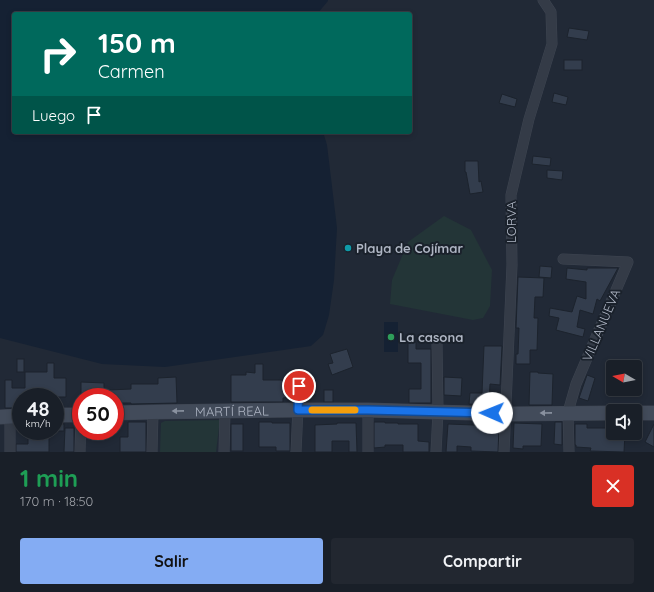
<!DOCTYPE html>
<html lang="es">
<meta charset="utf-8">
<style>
body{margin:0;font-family:Quicksand,sans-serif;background:#222730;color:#f1f3f6;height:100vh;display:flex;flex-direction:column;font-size:15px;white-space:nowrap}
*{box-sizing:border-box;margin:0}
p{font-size:13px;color:#9fa2a8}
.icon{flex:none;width:22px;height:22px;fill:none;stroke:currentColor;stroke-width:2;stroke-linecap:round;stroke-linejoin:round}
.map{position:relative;height:452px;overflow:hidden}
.drawer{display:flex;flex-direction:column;background:#191f28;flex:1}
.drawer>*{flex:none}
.banner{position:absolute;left:12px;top:12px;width:400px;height:122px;border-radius:4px;box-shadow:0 2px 6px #0003,0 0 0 1px #373d45;background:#00695c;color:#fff;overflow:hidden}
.needle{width:26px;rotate:280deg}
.tools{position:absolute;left:606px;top:360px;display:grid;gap:8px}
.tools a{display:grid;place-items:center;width:36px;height:36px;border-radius:4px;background:#191f28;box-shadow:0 2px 6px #0003,0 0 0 1px #373d45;font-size:20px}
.speed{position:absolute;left:12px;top:388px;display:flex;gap:8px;font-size:20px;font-weight:700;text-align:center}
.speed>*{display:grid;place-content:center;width:52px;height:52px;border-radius:50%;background:#191f28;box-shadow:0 2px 6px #0003,0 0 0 1px #373d45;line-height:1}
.speed small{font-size:10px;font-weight:400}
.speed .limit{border:6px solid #d22;background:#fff;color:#111}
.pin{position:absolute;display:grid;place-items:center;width:34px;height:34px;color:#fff;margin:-17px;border:2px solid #fff;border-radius:50%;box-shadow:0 1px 4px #0007}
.me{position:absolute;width:44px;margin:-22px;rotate:271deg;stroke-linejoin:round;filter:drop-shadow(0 0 3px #0008)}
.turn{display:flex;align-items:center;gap:14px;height:84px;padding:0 20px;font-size:18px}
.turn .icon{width:52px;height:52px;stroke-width:2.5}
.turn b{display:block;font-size:28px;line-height:34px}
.then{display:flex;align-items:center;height:38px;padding:0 20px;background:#0003;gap:8px;font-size:15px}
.round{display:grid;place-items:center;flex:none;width:42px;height:42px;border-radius:4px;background:#222730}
.overview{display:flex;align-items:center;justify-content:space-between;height:68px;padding:0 20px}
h1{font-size:24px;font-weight:700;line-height:30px;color:#1e9e55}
.cta{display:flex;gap:8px;margin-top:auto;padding:8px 20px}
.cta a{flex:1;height:46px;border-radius:4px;background:#84acf3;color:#111;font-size:16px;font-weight:700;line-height:46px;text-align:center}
.cta a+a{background:#222730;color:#f1f3f6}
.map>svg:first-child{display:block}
.green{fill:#233537}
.water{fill:#152133}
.building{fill:#333d4d;stroke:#1c232d}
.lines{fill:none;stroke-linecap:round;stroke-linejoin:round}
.minor-casing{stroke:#3e4551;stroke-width:11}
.secondary-casing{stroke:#3e4551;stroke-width:15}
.minor{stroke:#343b47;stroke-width:10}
.secondary{stroke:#424b5a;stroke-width:14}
.oneway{fill:#89919f}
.route-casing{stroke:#114b97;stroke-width:10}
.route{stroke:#1a73e8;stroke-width:7}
.slow{stroke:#f59e0b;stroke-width:7}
.culture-dot{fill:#0f9aa8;stroke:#1a212b;stroke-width:1.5}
.leisure-dot{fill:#2e9e5b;stroke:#1a212b;stroke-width:1.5}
.labels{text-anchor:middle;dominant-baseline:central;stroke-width:4;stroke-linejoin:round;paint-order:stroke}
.street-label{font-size:13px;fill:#afb6c4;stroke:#1a212b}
.poi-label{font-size:13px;font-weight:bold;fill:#afb6c4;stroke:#1a212b;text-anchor:start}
</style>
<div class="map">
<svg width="654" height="452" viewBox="0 0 654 452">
<rect width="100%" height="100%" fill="#212936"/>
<g class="green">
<polygon points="444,216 471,230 492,270 490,306 483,318 473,320 390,304 392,280 408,242"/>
<polygon points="220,420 216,452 160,452 161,423 165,421"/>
</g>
<g class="water">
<polygon points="0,0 328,0 328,1 317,14 14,14 14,132 323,132 327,145 337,228 334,280 329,315 323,335 311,346 165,367 102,364 0,338"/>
<rect x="384" y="322" width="14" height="30"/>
</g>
<g class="building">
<polygon points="569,28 589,31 587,40 567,37"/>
<rect x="564" y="60" width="18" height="10"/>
<polygon points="554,93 568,97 566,105 552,102"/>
<polygon points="502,94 517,99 515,107 499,103"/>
<polygon points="533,156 551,158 550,166 532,164"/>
<polygon points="465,161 478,161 479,182 481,181 483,192 470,194 466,172 465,172"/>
<polygon points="547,170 563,171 562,180 547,178"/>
<polygon points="540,266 552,267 551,278 539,277"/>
<polygon points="567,268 587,270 587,268 618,268 600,301 597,299 593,314 580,310 577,327 585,329 583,337 556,330 559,318 549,316 550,308 572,312 577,296 586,299 586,282 566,279"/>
<polygon points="518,277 544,278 543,297 535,297 534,318 538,318 537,350 530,350 530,364 516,364 516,354 518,354 519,328 516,328"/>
<polygon points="408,342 416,342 416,349 431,349 431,403 409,403 409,389 421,389 421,363 408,363"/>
<polygon points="484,346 502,346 500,385 490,384 489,405 469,404 470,393 482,393"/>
<polygon points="347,349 353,367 332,375 328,364 333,363 330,354"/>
<rect x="17" y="359" width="7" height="13"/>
<polygon points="47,363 54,363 54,378 66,378 66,397 21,397 21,408 5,408 5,380 12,380 12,388 25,388 25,372 47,372"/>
<polygon points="255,364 263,364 263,380 283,380 283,379 290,379 290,397 283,398 283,402 231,402 231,375 246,375 246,372 255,373"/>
<polygon points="530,372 538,372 538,373 553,374 552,405 529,405"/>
<polygon points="587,375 595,378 588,401 579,398"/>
<polygon points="176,377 177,403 131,404 131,403 115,403 115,397 109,397 109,390 131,389 131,384 158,384 158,378"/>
<polygon points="444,377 462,378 461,396 444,395"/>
<polygon points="81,382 104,383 104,395 89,395 89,397 81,397"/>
<rect x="324" y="390" width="9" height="12"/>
<polygon points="128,422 146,422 146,452 120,452 120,437 128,437"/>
<polygon points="259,422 272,422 272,423 290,423 290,451 276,451 276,447 259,447"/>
<polygon points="374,422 385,422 385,423 398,423 398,424 418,424 418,441 429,442 429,452 403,452 403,445 385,445 385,447 374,448"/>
<polygon points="555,422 562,422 562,445 554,444"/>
<polygon points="337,423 356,423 357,452 349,452 349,441 332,441 332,452 315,452 315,425 337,424"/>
<polygon points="514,423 542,424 541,446 523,446 523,449 513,448"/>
<rect x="55" y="424" width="9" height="7"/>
<rect x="231" y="424" width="12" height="27"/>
<polygon points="448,424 499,426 498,452 471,451 471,447 457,446 457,452 446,452"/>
<polygon points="575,424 587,424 587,428 613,428 613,433 625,433 624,452 590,451 591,448 576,447 576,445 575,445"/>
<polygon points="654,424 654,447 645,442"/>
<polygon points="65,428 74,428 74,452 64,452"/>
<polygon points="28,431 49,431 49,452 16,452 16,444 28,444"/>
</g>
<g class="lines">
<g class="minor-casing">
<g id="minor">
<polyline points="563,259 628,262 576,384 568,412 569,452"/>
<polyline points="368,410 368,452"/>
<polyline points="10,416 10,452"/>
<polyline points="80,452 81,415"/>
<polyline points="152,452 153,412"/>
<polyline points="224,452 225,411"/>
<polyline points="296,452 299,386"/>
<polyline points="436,452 438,412 437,341"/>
<polyline points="504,452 512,265 511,195 529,119 552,44 551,12 543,0"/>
</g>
</g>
<g class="secondary-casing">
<g id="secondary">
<path id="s1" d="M115 413 153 412 298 410H368L505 414 613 413"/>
<polyline points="635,413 654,413"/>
<polyline points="55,415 81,415"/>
<polyline points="0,417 21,416"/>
</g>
</g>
<use href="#minor" class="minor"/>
<use href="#secondary" class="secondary"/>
</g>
<defs><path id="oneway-solid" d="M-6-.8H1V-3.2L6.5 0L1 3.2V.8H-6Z"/></defs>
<g class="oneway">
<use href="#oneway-solid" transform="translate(178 411) rotate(179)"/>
<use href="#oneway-solid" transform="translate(546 413) rotate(179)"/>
</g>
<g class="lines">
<g class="route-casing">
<polyline id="route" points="299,386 298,410 368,410 492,413"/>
</g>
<use href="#route" class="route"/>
<polyline class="slow" points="312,410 355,410"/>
</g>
<circle class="culture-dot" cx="348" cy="248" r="4"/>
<circle class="leisure-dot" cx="391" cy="337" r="4"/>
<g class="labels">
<g class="street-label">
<text transform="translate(511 222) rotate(-90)">LORVA</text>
<text transform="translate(601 325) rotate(-67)">VILLANUEVA</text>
<text stroke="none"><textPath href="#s1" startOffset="117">MARTÍ REAL</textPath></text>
</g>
<g class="poi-label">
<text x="356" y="248">Playa de Cojímar</text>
<text x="399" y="337">La casona</text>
</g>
</g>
</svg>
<div class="tools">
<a><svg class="needle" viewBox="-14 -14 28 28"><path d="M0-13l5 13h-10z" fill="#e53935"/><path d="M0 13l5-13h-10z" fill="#9fa2a8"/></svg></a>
<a><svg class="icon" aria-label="sound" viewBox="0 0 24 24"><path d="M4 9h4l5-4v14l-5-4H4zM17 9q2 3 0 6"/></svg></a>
</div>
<div class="speed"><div>48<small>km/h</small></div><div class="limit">50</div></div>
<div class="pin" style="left:299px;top:386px;background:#d93025"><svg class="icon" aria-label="arrive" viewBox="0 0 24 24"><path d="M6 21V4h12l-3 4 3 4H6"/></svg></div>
<svg class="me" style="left:492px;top:413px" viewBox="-20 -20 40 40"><circle r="19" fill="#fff"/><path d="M0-13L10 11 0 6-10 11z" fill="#1a73e8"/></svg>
<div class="banner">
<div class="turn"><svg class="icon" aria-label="right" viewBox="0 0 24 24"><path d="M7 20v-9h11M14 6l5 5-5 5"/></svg><div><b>150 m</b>Carmen</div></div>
<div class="then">Luego<svg class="icon" aria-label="arrive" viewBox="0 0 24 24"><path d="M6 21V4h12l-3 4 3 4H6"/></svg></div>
</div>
</div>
<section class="drawer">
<div class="overview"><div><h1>1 min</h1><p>170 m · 18:50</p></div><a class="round" style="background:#d93025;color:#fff"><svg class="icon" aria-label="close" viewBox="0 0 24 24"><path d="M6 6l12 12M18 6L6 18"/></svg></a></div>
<div class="cta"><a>Salir</a><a>Compartir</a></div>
</section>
